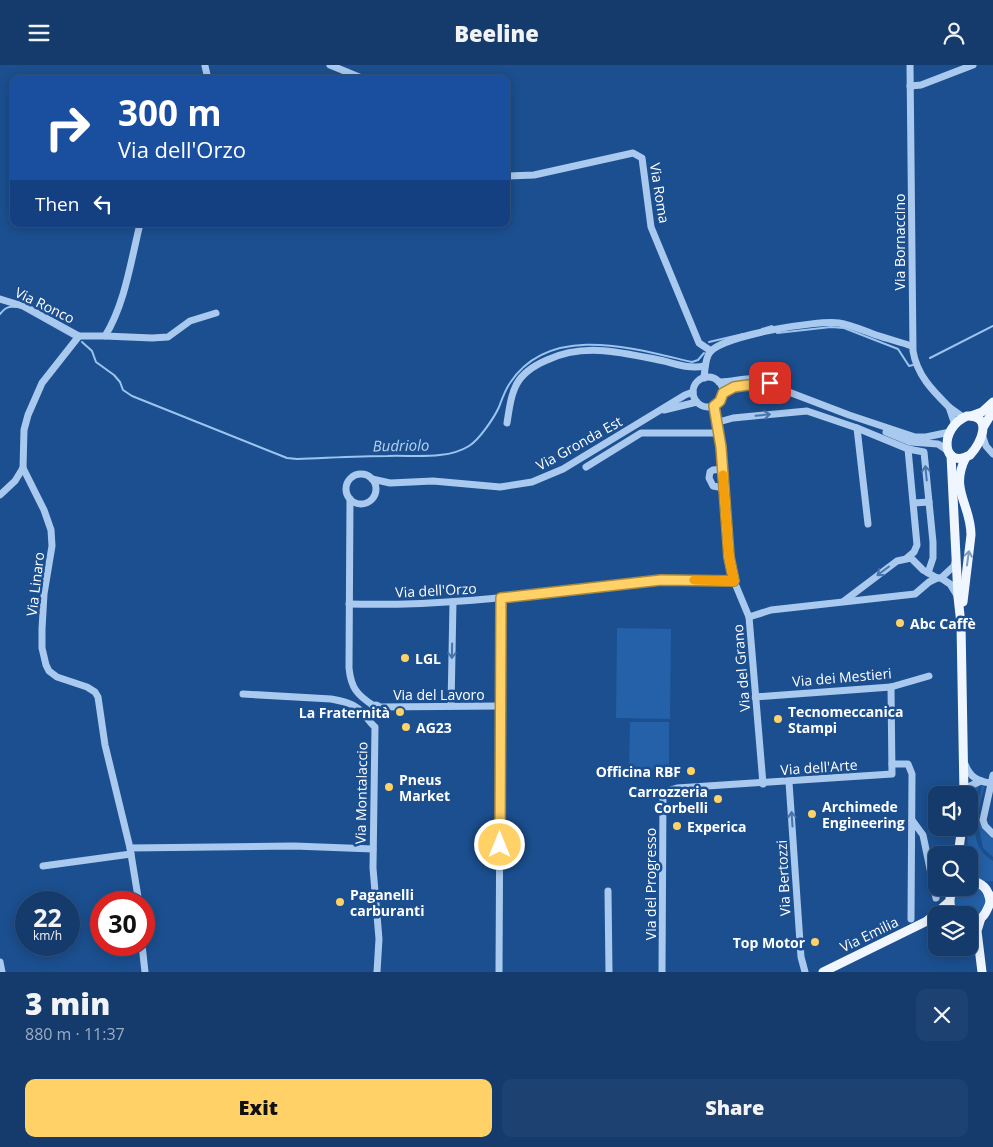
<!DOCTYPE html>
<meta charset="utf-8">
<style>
body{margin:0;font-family:"Open Sans",sans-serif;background:#1d4271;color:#f1f3f6;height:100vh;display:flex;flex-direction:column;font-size:19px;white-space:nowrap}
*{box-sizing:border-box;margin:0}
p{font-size:16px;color:#9dadc1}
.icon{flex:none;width:28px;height:28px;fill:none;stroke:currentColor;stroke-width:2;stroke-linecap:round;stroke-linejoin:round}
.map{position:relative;height:907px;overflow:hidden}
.drawer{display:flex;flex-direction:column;background:#143b6b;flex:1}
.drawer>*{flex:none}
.banner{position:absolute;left:10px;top:10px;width:500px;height:152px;border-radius:10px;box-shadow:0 2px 12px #0003,0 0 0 1px #33557e;background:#1a4fa0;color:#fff;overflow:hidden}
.tools{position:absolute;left:928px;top:721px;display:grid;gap:10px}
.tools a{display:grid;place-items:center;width:50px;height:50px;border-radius:10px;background:#143b6b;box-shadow:0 2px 12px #0003,0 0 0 1px #33557e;font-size:25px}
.speed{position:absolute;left:15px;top:826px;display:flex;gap:10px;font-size:25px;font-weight:700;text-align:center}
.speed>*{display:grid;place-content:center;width:65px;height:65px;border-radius:50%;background:#143b6b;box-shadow:0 2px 12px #0003,0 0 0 1px #33557e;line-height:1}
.speed small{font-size:12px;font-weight:400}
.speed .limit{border:8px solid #d22;background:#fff;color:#111}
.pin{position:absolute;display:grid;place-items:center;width:42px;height:42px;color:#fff;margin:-21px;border-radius:10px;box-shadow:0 2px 8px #0006}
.me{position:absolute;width:55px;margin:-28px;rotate:0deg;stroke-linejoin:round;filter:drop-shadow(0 0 4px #0008)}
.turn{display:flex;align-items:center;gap:18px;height:105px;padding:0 25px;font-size:22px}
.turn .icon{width:65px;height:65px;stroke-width:2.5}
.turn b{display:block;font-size:35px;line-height:42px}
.then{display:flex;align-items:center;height:48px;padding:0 25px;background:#0003;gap:10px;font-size:19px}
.round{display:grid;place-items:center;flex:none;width:52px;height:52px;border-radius:10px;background:#1d4271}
.summary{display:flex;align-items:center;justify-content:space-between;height:85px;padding:0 25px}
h1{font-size:30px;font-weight:800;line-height:38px}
.primary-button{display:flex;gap:10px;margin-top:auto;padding:10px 25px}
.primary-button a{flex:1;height:58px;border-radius:10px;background:#ffd166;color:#111;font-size:20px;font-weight:800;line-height:58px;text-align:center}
.primary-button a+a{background:#1d4271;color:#f1f3f6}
header{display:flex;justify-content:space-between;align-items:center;height:65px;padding:0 25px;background:#143b6b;font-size:22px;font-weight:800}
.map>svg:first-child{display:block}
.green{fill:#2461a8}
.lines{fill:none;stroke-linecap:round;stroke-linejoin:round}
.stream{stroke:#9cc4f0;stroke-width:2}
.minor{stroke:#a9c9ee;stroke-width:7}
.major{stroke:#f0f6ff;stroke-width:9}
.oneway{stroke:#4674ac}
.oneway2{stroke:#7b9ac1}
.route-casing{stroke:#a68842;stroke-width:12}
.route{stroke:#ffd166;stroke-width:9}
.slow{stroke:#f59e0b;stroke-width:9}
.poi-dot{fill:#ffd166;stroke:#1b4f8f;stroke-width:2}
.labels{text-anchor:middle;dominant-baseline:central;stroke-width:5;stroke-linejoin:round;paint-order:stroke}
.street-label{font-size:14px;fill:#fff;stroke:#1b4f8f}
.poi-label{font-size:14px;font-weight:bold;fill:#fff;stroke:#1b4f8f;text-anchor:start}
.water-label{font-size:15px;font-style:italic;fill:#b5d3f5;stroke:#1b4f8f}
</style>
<header><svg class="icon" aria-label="menu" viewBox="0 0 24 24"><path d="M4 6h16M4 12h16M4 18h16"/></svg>Beeline<svg class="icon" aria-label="person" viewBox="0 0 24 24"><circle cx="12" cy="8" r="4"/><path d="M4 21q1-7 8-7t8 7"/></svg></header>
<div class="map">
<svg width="993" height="907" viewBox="0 0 993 907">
<rect width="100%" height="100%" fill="#1b4f8f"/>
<g class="green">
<polygon points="617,563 671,564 670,654 616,653"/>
<polygon points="630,657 669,657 669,705 629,704"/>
<path d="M979 719C976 736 970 770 981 785 984 790 989 793 993 796V816C984 818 973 812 969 803 967 796 968 772 967 763L969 762V724Z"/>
<path d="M982 719 985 720C980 740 971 760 993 773V792L983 783 978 758V739Z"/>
<path d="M969 819C991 826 993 849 969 852V850H961C950 842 952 833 959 823L969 822Z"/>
</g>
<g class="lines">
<g class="stream">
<polyline points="23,244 73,272"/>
<path d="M0 249C5 243 8 241 16 242"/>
<polyline points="762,264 772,261"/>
<polyline points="777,268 831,262 844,263 898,284 909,301 913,300"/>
<path d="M82 277 92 286 96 297 114 310 120 317 123 325 132 331 287 393 297 394C327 393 357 391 388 391 413 390 447 395 469 381 479 375 494 353 499 342 502 334 505 325 510 318 550 257 635 284 692 297L698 295 704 288"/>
<polyline points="709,277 743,269"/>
<polyline points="930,293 993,261"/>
</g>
<g class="minor">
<polyline points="330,0 364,14"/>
<path d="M910 0 913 286C917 310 932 325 949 342"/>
<polyline points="205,1 208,14"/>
<polyline points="910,21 921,20 973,0"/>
<polyline points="506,111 534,110 633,88 642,93 651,162 699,278 711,286"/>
<polyline points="0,234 26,242 79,271"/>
<polyline points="105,271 152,273 168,272 190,256 216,248"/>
<circle cx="708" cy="327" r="15"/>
<path d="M704 313C705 305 705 293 710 287 724 270 817 255 839 258 852 260 864 266 876 270 888 274 900 277 912 281"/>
<path d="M719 317C736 318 759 306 773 321L849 350 915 372H926L950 367"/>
<polyline points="723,328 735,322 748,320 773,321"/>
<polyline points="714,341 715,355 721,382 731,505 734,516 749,552 763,719"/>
<polyline points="664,345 697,337"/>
<path d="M507 358C512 325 514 309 547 295 585 277 624 288 664 296 678 300 691 304 705 301"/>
<polyline points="715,358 733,353 807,346 857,363 868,459"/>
<polyline points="955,360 949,342 963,352"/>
<polyline points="857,363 908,384 917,480 914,487 907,493"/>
<polyline points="886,367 910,377 938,379 947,385"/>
<polyline points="983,372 986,381 993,389"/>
<polyline points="908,384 924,387 933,477 933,493 928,508"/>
<polyline points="586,402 641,368 718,368"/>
<polyline points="723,404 713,405 710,407 709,413 713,421 724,423"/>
<circle cx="361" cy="424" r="15"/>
<polyline points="372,414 390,418 433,416 500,422 532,417 563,404 685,330 693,327"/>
<polyline points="0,430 15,416 23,403"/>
<path d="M350 434 349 603C351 623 357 630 374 641"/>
<polyline points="914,438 929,437"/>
<polyline points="941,513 954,501 956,494"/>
<polyline points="844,536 897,496 911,493 923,505 937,513 941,513 950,519 958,532"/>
<path d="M349 539C454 542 557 526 661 515 685 513 710 516 734 516"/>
<polyline points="749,552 771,545 915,529 929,517 937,513"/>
<path d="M243 629 331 634C342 636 353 638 361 646 366 651 369 657 375 662L373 803 379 874 377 907"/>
<polyline points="755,632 891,622 929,611"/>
<circle cx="376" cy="643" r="3"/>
<polyline points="451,641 453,537"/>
<polyline points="378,642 500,641"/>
<polyline points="892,699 908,699 912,709 911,854"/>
<path d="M965 699C970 712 977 716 990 718"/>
<polyline points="993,710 983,755 985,761 993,769"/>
<polyline points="789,717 801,892 805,907"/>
<polyline points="966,730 970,721 981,716"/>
<polyline points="912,755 923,770 936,833"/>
<polyline points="130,783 294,781 373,784"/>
<polyline points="43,801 131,789"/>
<polyline points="608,826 609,907"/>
<path d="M139 838 130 783 105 680 98 632 95 627 87 622 57 612 49 606 46 600 42 583V564L44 529 52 481 51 465 44 445 23 403 24 365 28 350 42 318 79 271H105C125 239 131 195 140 159"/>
<polyline points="142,880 145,907"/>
<polyline points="0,897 2,907"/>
<polyline points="499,907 501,533"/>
<polyline points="662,907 663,731 667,726 677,723 892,709 891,622"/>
</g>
<g class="major">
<path d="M967 351C993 350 982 378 970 390 942 406 938 363 967 351Z"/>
<polyline points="971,351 982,347 993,337"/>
<polyline points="984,361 993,346"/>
<polyline points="951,390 958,532 961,559 964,730"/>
<path d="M963 537 971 470C971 439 949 425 966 392"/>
<polyline points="958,790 962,762"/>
<polyline points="969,806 976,817"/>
<path d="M969 816C982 817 989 824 990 837"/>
<path d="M955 822C948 832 948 841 955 850"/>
<polyline points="981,853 977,866 982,907"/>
<polyline points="927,856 949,837"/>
<path d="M969 856C986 857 987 843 993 831"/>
<polyline points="823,907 927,856 936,855"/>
</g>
</g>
<defs><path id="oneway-shaft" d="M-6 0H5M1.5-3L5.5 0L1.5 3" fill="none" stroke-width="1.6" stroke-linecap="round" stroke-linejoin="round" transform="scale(1.25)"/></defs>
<g class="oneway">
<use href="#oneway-shaft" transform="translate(763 350) rotate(-6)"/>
<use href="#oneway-shaft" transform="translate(926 408) rotate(-96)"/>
<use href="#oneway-shaft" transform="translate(883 506) rotate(143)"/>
<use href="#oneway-shaft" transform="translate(452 586) rotate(91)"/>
<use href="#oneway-shaft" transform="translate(792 754) rotate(-94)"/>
</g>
<use class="oneway2" href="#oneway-shaft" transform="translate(968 493) rotate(-82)"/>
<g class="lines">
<g class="route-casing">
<polyline id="route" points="500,780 501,533 661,515 734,516 729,492 721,382 714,341 720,336 723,328 734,322 748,320 773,321 770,318"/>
</g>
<use href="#route" class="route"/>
<polyline class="slow" points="694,515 734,516 729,492 723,410"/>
</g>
<g class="poi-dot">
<circle cx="900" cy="558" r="5"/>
<circle cx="405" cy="593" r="5"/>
<circle cx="400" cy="647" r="5"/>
<circle cx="778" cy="654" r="5"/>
<circle cx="406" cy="662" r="5"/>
<circle cx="691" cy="706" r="5"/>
<circle cx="389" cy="722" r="5"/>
<circle cx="718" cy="734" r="5"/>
<circle cx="812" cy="749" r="5"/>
<circle cx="677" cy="761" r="5"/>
<circle cx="340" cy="837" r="5"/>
<circle cx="815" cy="877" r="5"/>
</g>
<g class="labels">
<g class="street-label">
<text transform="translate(660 128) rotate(81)">Via Roma</text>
<text transform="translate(899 177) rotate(-90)">Via Bornaccino</text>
<text transform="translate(45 240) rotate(26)">Via Ronco</text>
<text transform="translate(579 378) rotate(-29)">Via Gronda Est</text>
<text transform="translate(35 519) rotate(-83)">Via Linaro</text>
<text transform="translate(436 525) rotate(-3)">Via dell'Orzo</text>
<text transform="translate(741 603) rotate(-95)">Via del Grano</text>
<text transform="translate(842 612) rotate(-5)">Via dei Mestieri</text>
<text x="439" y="629">Via del Lavoro</text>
<text transform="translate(819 702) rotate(-4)">Via dell'Arte</text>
<text transform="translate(361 728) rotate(-89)">Via Montalaccio</text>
<text transform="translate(783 813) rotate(-93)">Via Bertozzi</text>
<text transform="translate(650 819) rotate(-90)">Via del Progresso</text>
<text transform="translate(869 869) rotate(-26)">Via Emilia</text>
</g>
<g class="poi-label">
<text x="910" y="558">Abc Caffè</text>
<text x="415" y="593">LGL</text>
<text x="788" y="646">Tecnomeccanica<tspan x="788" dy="16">Stampi</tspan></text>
<text x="390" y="647" text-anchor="end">La Fraternità</text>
<text x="416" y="662">AG23</text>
<text x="681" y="706" text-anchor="end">Officina RBF</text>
<text x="399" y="714">Pneus<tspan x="399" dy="16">Market</tspan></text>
<text x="708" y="726" text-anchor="end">Carrozzeria<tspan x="708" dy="16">Corbelli</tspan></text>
<text x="822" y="741">Archimede<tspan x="822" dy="16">Engineering</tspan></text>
<text x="687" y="761">Experica</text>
<text x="350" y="829">Paganelli<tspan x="350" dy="16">carburanti</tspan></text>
<text x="805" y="877" text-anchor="end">Top Motor</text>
</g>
<g class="water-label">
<text transform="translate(401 380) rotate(-1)">Budriolo</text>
</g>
</g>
</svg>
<div class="tools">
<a><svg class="icon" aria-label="sound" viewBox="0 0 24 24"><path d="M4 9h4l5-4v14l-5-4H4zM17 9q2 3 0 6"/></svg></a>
<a><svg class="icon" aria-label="search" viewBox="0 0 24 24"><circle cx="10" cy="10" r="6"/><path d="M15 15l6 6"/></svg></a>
<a><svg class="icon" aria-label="layers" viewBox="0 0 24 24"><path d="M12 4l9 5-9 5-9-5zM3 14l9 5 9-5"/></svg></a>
</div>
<div class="speed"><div>22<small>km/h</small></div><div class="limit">30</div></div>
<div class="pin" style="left:770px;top:318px;background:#d93025"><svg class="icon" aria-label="arrive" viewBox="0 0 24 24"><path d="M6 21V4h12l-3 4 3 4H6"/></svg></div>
<svg class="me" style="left:500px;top:780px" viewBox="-20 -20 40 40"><circle r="17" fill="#ffd166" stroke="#fff" stroke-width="3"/><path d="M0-11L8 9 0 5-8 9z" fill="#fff"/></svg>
<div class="banner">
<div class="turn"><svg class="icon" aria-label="right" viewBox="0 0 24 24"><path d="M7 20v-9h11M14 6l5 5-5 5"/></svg><div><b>300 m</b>Via dell'Orzo</div></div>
<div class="then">Then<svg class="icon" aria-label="left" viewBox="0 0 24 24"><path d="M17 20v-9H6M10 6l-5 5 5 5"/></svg></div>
</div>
</div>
<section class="drawer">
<div class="summary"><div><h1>3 min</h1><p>880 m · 11:37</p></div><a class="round"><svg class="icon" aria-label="close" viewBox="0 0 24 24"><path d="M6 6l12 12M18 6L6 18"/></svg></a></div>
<div class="primary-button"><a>Exit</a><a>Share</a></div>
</section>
